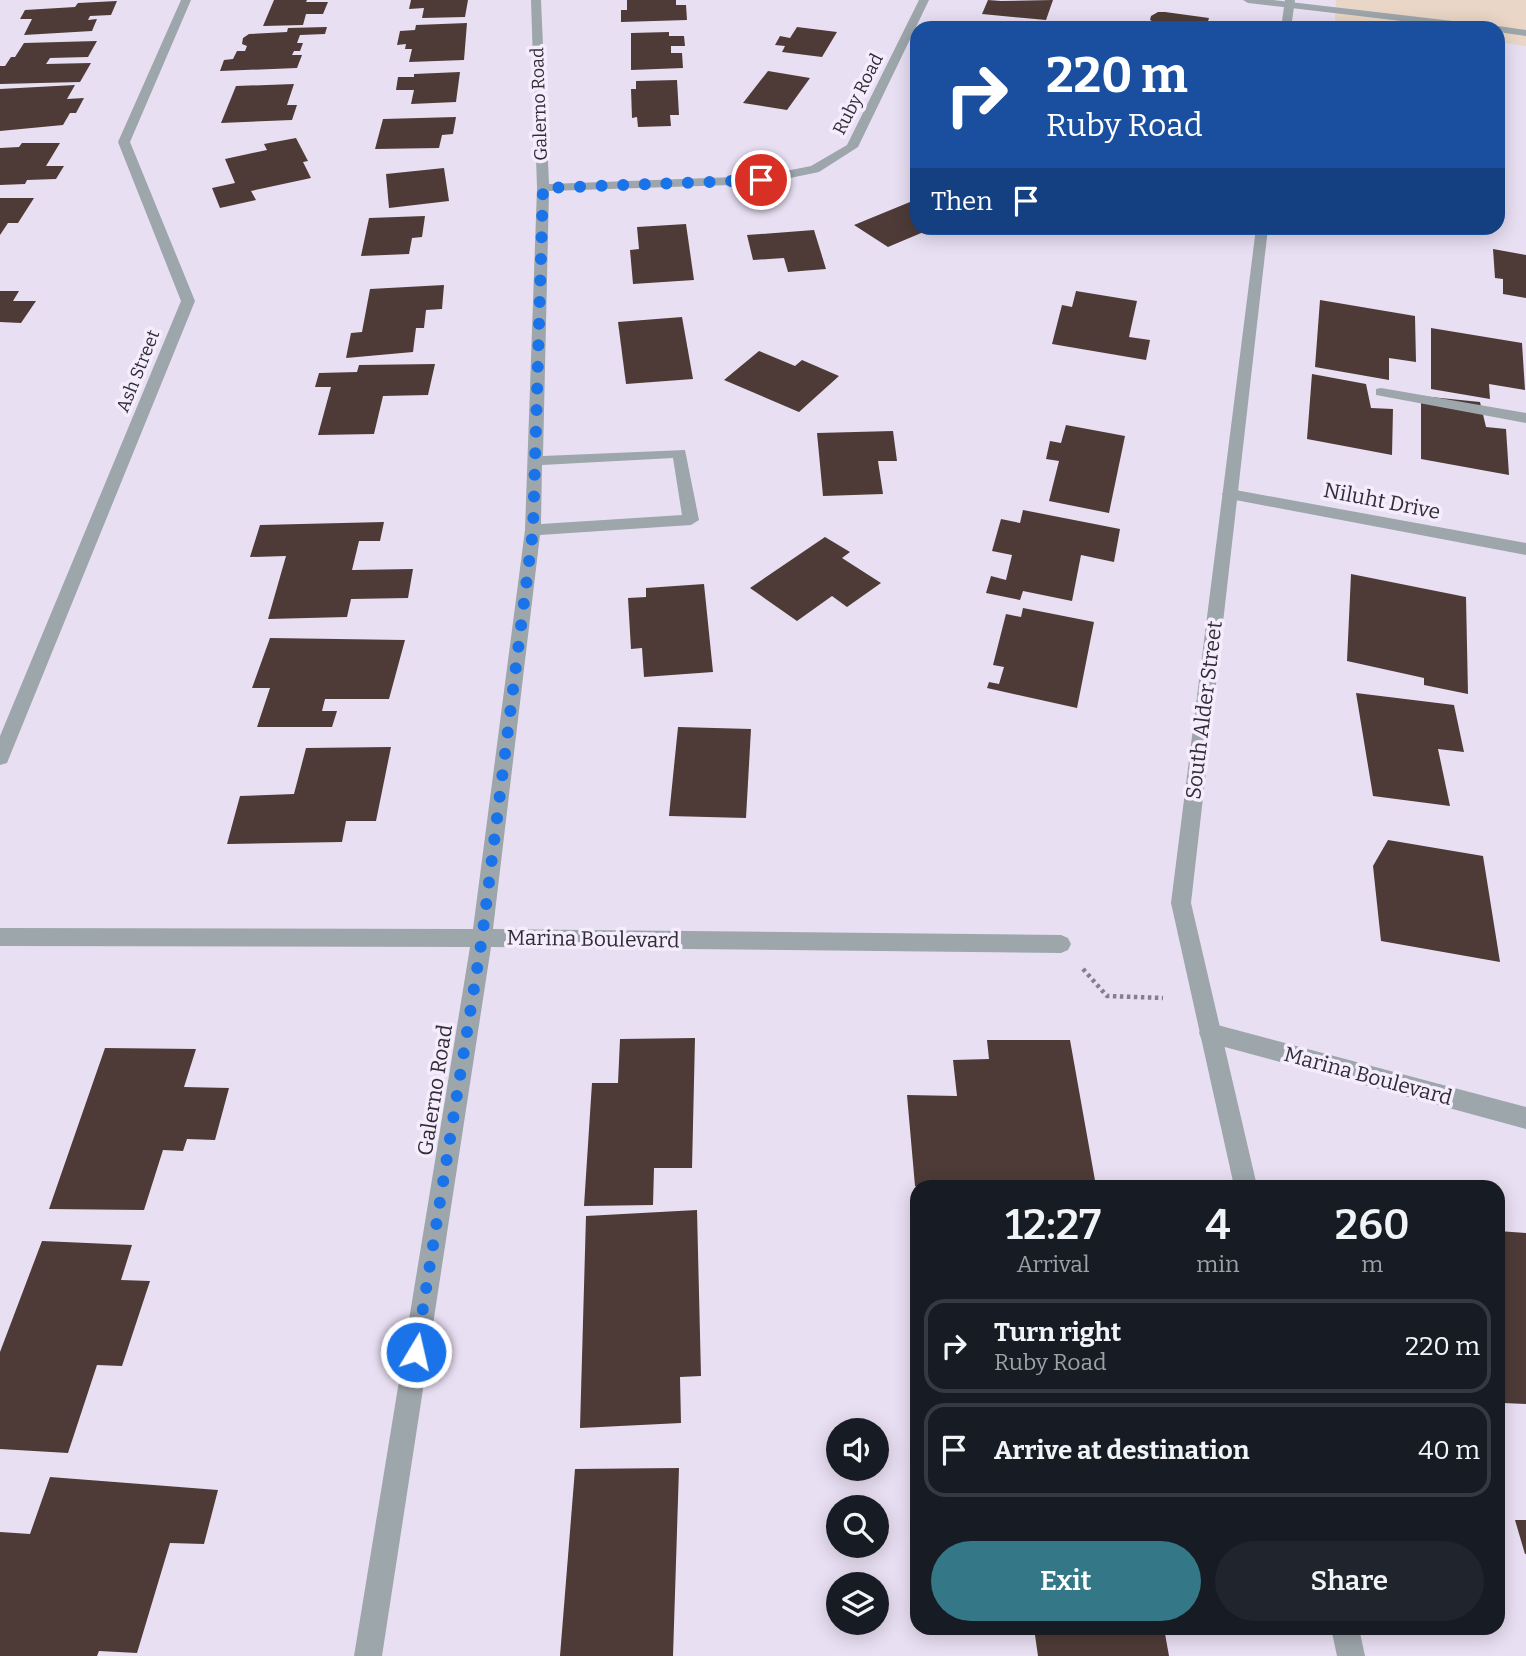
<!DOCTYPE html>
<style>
body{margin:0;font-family:Bitter,serif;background:#20242c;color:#f1f3f6;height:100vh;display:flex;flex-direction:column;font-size:26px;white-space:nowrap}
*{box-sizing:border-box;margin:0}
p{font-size:23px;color:#9ea1a6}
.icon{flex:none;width:38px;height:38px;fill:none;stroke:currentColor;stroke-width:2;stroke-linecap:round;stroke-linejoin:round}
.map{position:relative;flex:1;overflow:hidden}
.drawer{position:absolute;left:910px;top:1180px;width:595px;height:455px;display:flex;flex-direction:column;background:#171b24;border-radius:21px;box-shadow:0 4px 18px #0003}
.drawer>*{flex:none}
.banner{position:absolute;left:910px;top:21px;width:595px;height:214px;border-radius:21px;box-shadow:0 4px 18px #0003;background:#1a4fa0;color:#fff;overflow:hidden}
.controls{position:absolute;left:826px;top:1418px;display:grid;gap:14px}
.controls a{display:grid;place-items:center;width:63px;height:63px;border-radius:50%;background:#171b24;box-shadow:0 4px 18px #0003;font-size:35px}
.pin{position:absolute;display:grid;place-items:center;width:60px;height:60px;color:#fff;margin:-30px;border:4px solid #fff;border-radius:50%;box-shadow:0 2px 7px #0007}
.me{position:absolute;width:77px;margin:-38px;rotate:9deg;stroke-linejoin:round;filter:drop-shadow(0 0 5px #0008)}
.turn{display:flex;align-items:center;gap:24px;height:147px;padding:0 21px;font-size:32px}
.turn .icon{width:91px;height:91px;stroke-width:2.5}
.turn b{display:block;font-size:49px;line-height:60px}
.then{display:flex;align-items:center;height:66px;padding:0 21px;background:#0003;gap:14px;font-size:26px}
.eta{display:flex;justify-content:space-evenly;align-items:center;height:119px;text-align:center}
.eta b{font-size:42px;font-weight:600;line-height:49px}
.button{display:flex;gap:14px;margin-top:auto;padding:14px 21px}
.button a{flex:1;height:80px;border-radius:42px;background:#347888;color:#fff;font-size:28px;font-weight:600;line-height:80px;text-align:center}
.button a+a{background:#20242c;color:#f1f3f6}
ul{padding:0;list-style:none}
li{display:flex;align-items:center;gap:21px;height:94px;margin:0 14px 10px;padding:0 7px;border:4px solid #363941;border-radius:21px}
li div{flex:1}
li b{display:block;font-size:26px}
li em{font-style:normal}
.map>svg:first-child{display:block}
.education{fill:#e9d6c6}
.building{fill:#4e3b37}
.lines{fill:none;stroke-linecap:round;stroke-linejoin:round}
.path{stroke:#857f8c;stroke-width:4.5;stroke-dasharray:3.5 3.5;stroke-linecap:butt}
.service{fill:#9da6ab;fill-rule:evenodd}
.minor{fill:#9da6ab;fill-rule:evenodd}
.tertiary{fill:#9da6ab;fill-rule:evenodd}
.route{stroke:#1a73e8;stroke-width:12;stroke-dasharray:0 21.6}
.labels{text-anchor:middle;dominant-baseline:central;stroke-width:7;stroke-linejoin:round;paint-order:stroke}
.far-street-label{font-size:18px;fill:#302d34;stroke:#f5edfd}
.street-label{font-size:21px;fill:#302d34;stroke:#f5edfd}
</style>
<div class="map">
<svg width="1526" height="1656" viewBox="0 0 1526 1656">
<rect width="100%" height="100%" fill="#e9dff3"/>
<polygon class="education" points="1336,0 1526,0 1526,46 1498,42 1498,28 1376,28 1335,23"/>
<g class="building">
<polygon points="274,0 307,0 306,2 328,2 323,14 306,14 303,25 263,26"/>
<polygon points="411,0 468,0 465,17 422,18 424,8 409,9"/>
<polygon points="627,0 676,0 676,5 686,5 687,20 621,22 621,10 627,10"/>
<polygon points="988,0 1001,1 1053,0 1046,20 982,14"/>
<polygon points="117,1 111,15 90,16 88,20 97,19 92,31 24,35 32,19 20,19 25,10 75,7 78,3"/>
<polygon points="1158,12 1165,12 1209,18 1206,28 1153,28 1154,25 1162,26 1150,20 1151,16"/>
<polygon points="467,23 464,60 409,62 412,49 405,49 406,44 397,45 400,31 415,30 416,25"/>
<polygon points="327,27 325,34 300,35 297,43 303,43 300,51 294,51 292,55 302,55 297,68 220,71 224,60 233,59 237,51 245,51 247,46 242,44 243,38 249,34 287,32 288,28"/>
<polygon points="797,27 837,32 822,57 782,52 785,46 775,45 780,36 790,38"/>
<polygon points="669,32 669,36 684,36 685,46 671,46 671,53 682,53 683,68 631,70 631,33"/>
<polygon points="97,41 88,57 50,58 46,64 91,63 80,82 0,84 0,66 5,66 11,57 15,57 24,43"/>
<polygon points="768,71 810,78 787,110 743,103"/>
<polygon points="460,72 456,102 411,104 414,90 396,90 398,77 414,77 414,74"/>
<polygon points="677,80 679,115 670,115 671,126 638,127 637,117 632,118 631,89 636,89 636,81"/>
<polygon points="294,84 287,105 297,105 292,120 221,123 236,86"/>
<polygon points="75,85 67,99 84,98 76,113 70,113 63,125 0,131 0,89"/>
<polygon points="456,117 453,134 442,135 439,148 375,149 383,119"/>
<polygon points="296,138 308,161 303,162 311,178 251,191 256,200 220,208 212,188 235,183 225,159 267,150 264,144"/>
<polygon points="22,143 60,143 46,166 64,166 56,179 27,180 25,184 0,185 0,148 19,147"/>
<polygon points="444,168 449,201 389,208 386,174"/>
<polygon points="0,198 34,198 18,223 8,223 0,235"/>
<polygon points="910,202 917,206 917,228 933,228 888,247 854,225"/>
<polygon points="425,216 422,237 412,238 409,254 361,256 369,218"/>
<polygon points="686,224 694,280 633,284 630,250 639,249 637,227"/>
<polygon points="1141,228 1173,228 1171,234"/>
<polygon points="814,230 826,269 788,272 784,258 753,260 747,235"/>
<polygon points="1493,249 1526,255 1526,298 1503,294 1503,279 1495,278"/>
<polygon points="444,285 442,309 426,310 424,328 416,328 413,352 346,358 351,333 362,332 370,289"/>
<polygon points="0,291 19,291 13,301 36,301 21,323 0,322"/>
<polygon points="1076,291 1137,301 1129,337 1150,340 1146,360 1052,344 1062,305 1072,307"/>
<polygon points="1320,300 1415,316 1416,362 1389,358 1389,380 1315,367"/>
<polygon points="682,317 693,379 626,384 618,322"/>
<polygon points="1431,328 1522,343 1525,390 1489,384 1490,399 1431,389"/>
<polygon points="759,351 795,366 802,360 839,376 799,412 724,380"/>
<polygon points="435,364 428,395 383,396 374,434 318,435 331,387 315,387 319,373 357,372 359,365"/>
<polygon points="1312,374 1366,384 1371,408 1393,409 1392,455 1307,439"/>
<polygon points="1421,396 1480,402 1486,427 1506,429 1509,475 1421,459"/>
<polygon points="1066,425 1125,436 1109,513 1049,501 1059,461 1046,459 1050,441 1061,443"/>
<polygon points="893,431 897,461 878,461 883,494 823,496 817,433"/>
<polygon points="1023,510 1120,529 1114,562 1081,555 1072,601 1023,591 1020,600 986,593 991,576 1006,580 1012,555 992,551 1001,519 1020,523"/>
<polygon points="384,522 380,541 359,541 352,570 413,569 408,598 351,599 347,617 268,619 286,556 250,557 260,525"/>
<polygon points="825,537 850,552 842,558 881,583 847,607 832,596 797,621 750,588"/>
<polygon points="1351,574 1466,597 1468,694 1424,685 1424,678 1347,661"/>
<polygon points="704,584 713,672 644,677 642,648 631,649 628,598 646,597 646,588"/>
<polygon points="1023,608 1094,622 1077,708 987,688 989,682 999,684 1004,667 993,665 1006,614 1021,617"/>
<polygon points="270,638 405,640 389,699 325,699 322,711 337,711 332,727 257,727 270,688 252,688"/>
<polygon points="1356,693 1454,705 1464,752 1438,749 1450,806 1373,796"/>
<polygon points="678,727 751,729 746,818 669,816"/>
<polygon points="391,747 376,821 346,821 342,842 227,844 240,796 294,794 306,748"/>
<polygon points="1388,840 1483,856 1500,962 1381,941 1373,866"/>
<polygon points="695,1038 692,1168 654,1168 653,1205 584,1206 592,1083 618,1083 620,1039"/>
<polygon points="987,1040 1070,1040 1096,1186 915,1186 907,1095 957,1096 953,1060 989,1059"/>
<polygon points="105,1048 196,1049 184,1087 229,1088 215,1140 187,1139 183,1151 163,1150 144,1210 49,1209"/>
<polygon points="697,1210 701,1376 680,1377 681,1423 580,1428 586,1216"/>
<polygon points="1498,1231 1526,1233 1526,1404 1503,1403 1498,1384"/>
<polygon points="42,1241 132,1245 121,1280 150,1281 122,1366 97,1365 68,1453 0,1449 0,1352"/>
<polygon points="912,1241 917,1241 917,1306 915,1306"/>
<polygon points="679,1468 673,1656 560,1656 575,1469"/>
<polygon points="50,1477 218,1490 204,1544 170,1543 137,1653 99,1651 97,1656 0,1656 0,1532 30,1534"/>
<polygon points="1515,1520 1526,1520 1526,1554 1525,1554"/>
<polygon points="1034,1628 1164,1628 1169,1656 1038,1656"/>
</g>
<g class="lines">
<polyline class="path" points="1083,969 1107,996 1163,998"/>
<polygon class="service" points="1381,388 1526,413 1526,423 1376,395 1376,389"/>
<g class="minor">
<polygon points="181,0 191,0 130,142 195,301 9,758 7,763 0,765 0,736 181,301 118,142"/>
<path d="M531 0H541L549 184 761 176 811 166 847 145 919 0H929L858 147 819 172 761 184 549 191 543 456 685 450 699 520 691 525 540 535 493 929 1061 935 1068 938 1071 944 1068 950 1061 953 491 947 382 1656H354L470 947 0 946V928L473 929 525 530 537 188ZM673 458 682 515 541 524 542 465Z"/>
<polygon points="1243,0 1273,0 1487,25 1492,28 1461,28 1248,3"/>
<polygon points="1498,26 1526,30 1526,36 1498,32 1498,28 1494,28"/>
<polygon points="1230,489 1526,543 1526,555 1225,498 1222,494 1225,490"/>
<polygon points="1210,1023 1526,1107 1526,1129 1210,1043 1202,1040 1199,1033 1202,1026"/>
</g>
<g class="tertiary">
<polygon points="1285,0 1295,0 1291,28 1281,28"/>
<polygon points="1256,228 1268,228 1191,903 1257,1186 1234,1186 1171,903"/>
<polygon points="1331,1628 1359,1628 1365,1656 1337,1656"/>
</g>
</g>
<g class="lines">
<polyline class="route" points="416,1352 482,938 533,530 543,188 761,180"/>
</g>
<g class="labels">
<g class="far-street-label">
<text transform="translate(858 94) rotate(-63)">Ruby Road</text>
<text transform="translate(539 104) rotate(-92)">Galerno Road</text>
<text transform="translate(138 371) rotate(-68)">Ash Street</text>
</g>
<g class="street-label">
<text transform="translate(1382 501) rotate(11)">Niluht Drive</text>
<text transform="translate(1204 710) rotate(-83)">South Alder Street</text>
<text transform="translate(593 939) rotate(1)">Marina Boulevard</text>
<text transform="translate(1368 1076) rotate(15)">Marina Boulevard</text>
<text transform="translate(435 1090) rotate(-81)">Galerno Road</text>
</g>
</g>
</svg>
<div class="controls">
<a><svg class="icon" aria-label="sound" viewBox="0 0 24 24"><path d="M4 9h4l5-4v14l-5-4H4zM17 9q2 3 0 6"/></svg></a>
<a><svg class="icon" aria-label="search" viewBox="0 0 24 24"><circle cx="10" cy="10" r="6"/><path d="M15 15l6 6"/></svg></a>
<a><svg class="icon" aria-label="layers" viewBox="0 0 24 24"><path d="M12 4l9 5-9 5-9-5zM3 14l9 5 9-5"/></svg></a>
</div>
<div class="pin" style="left:761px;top:180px;background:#d93025"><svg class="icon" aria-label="arrive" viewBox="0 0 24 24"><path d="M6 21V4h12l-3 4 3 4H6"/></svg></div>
<svg class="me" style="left:416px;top:1352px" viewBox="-20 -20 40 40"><circle r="17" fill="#1a73e8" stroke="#fff" stroke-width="3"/><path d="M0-11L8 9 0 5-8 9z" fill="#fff"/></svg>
<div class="banner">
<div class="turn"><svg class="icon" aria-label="right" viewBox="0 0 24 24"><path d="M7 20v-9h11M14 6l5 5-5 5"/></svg><div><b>220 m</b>Ruby Road</div></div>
<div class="then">Then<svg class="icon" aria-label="arrive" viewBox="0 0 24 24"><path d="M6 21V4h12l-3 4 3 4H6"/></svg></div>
</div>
<section class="drawer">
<div class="eta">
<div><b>12:27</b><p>Arrival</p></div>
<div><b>4</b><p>min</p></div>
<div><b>260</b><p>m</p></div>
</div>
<ul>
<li><svg class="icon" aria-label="right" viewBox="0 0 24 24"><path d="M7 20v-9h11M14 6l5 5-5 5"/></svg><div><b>Turn right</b><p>Ruby Road</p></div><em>220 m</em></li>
<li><svg class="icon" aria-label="arrive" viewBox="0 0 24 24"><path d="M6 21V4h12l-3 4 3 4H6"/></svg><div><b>Arrive at destination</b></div><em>40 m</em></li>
</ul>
<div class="button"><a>Exit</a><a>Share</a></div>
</section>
</div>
